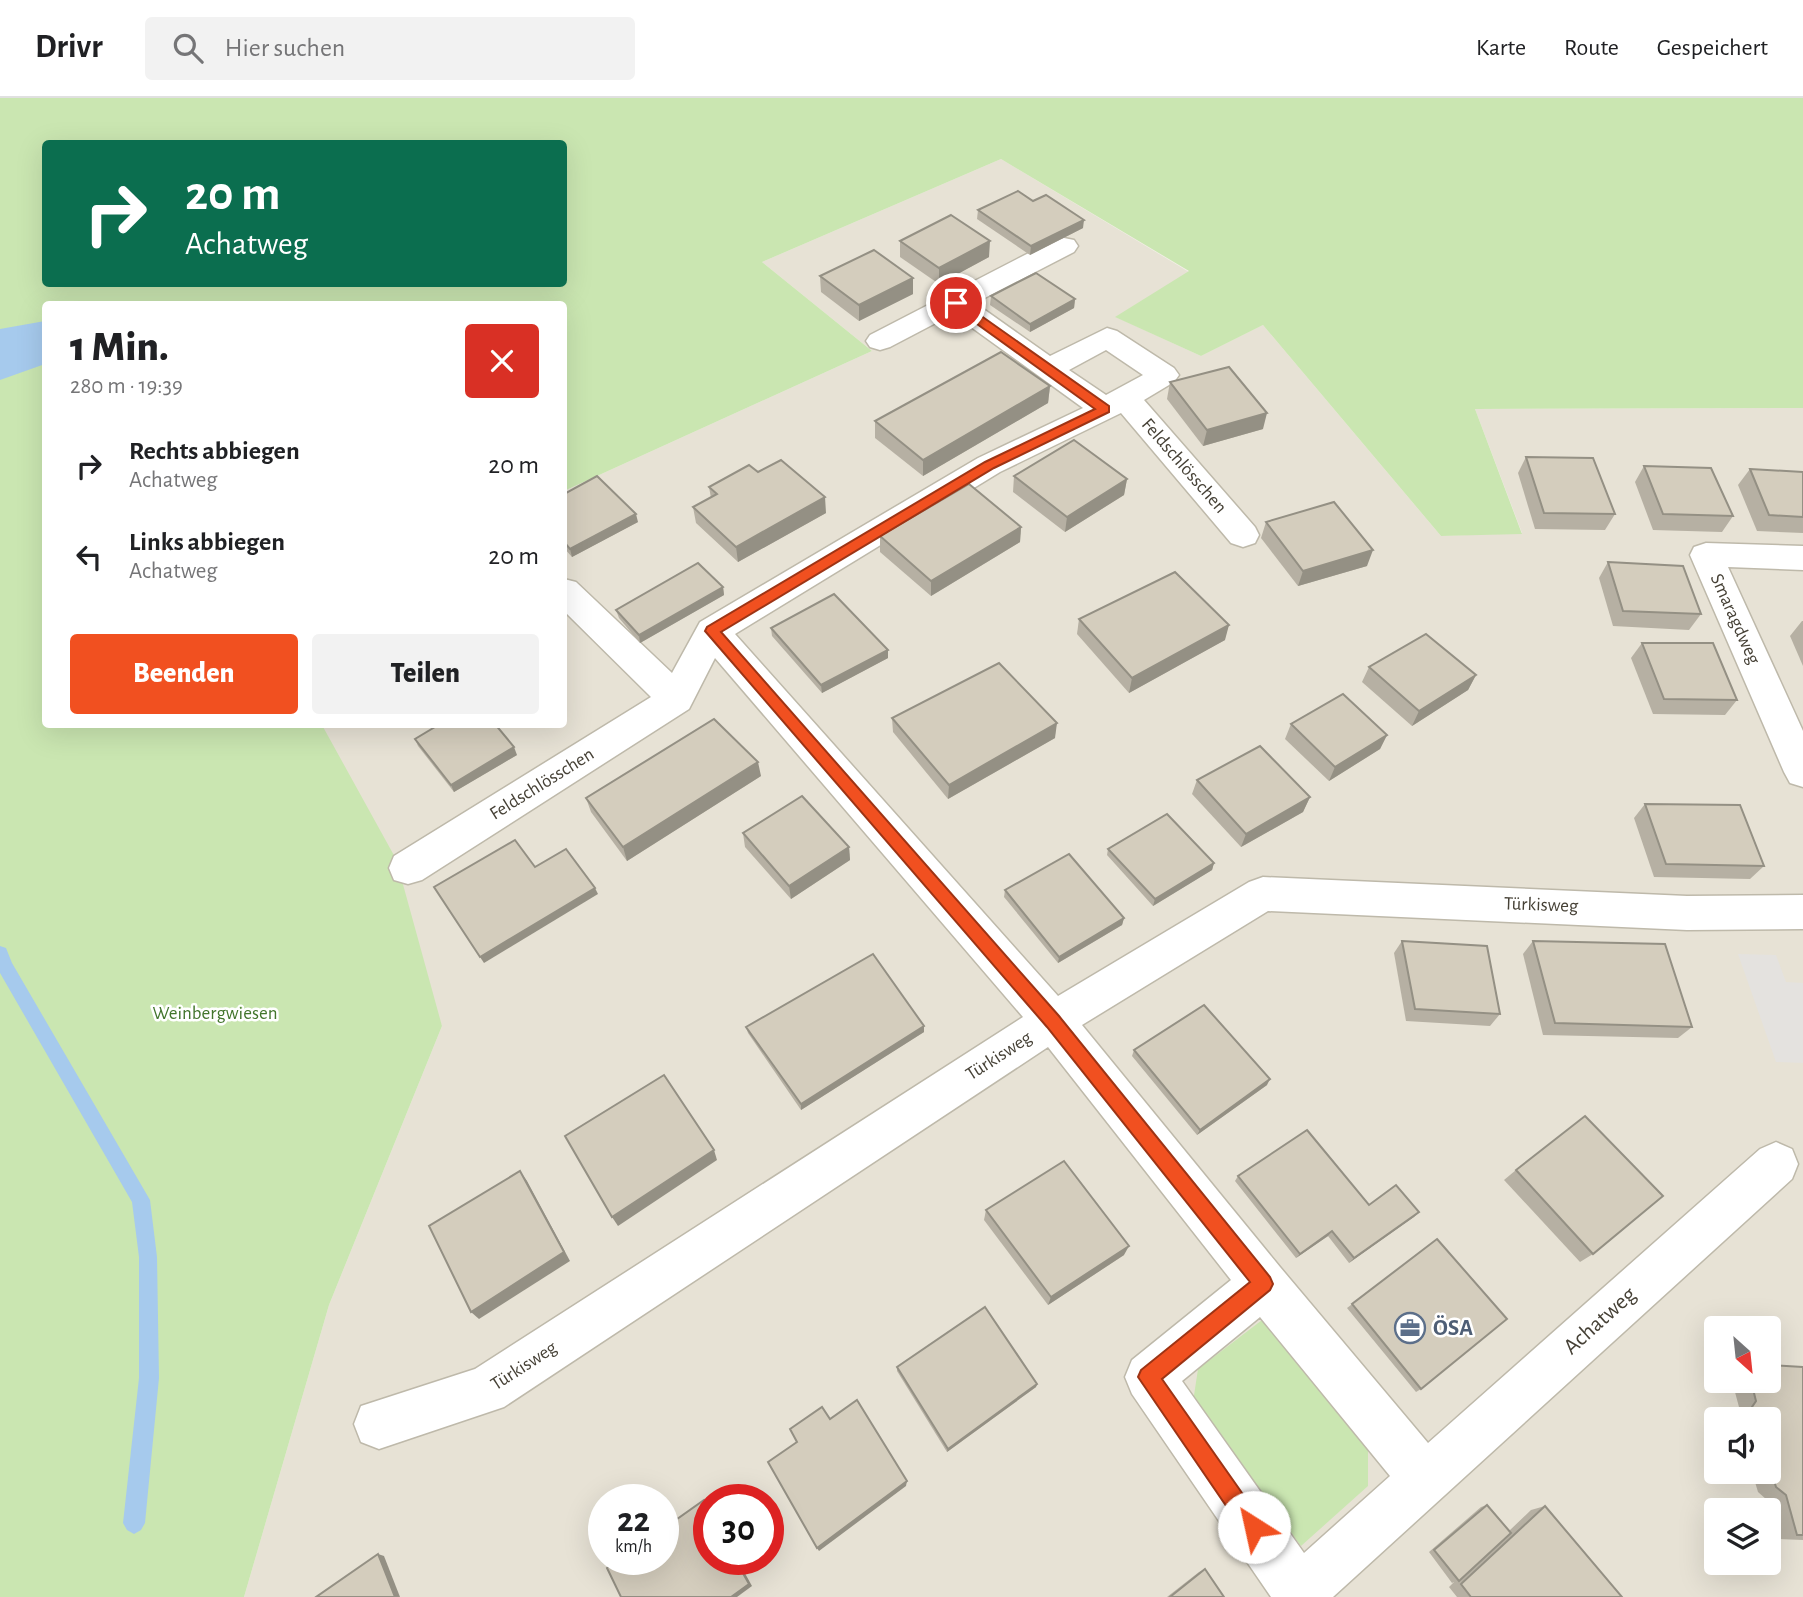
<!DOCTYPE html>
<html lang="de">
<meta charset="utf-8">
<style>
body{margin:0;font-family:"Alegreya Sans",sans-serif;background:#f2f2f2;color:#202124;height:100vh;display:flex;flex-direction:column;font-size:26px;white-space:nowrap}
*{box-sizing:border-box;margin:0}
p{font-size:23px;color:#757577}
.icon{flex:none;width:38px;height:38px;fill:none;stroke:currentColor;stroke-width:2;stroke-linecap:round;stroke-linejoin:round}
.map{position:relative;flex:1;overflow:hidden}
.details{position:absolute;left:42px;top:203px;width:525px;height:427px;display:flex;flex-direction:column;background:#fff;border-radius:7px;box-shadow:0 7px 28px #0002}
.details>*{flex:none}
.banner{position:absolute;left:42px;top:42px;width:525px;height:147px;border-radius:7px;box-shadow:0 7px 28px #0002;background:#0b6e4f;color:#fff;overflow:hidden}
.needle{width:46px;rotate:153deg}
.buttons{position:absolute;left:1704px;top:1218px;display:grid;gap:14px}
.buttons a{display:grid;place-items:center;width:77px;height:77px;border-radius:7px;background:#fff;box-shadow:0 7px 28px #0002;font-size:35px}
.speed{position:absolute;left:588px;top:1386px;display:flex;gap:14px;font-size:35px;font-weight:700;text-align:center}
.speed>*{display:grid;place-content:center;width:91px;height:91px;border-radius:50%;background:#fff;box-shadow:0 7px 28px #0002;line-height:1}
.speed small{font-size:18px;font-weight:400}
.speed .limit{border:10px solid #d22;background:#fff;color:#111}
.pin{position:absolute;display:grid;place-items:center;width:60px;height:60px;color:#fff;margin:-30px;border:4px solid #fff;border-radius:50%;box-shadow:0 2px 7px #0007}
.me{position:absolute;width:77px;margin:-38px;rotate:325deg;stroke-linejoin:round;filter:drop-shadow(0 0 5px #0008)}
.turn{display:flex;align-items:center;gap:24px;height:147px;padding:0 28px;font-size:32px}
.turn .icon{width:91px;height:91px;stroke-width:2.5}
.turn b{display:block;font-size:49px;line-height:60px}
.round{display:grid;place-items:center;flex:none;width:74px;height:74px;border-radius:7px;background:#f2f2f2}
.overview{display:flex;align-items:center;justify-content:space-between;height:119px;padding:0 28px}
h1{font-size:42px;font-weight:800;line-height:52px}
.action{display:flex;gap:14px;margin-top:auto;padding:14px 28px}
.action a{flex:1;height:80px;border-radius:7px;background:#f15020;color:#fff;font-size:28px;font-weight:800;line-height:80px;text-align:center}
.action a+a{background:#f2f2f2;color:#202124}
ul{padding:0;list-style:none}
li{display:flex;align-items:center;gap:21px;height:91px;padding:0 28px}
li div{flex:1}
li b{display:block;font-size:26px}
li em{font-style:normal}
header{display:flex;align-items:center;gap:42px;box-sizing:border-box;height:98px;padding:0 35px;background:#fff;border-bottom:2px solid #e0e0e0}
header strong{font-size:33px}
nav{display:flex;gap:38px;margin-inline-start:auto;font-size:24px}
.search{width:490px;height:63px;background:#f2f2f2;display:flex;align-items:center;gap:18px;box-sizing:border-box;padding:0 24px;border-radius:7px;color:#757577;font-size:26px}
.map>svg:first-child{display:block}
.residential{fill:#e7e2d5;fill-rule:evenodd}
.green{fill:#cae6b1;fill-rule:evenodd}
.parking{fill:#e4e2df}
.water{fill:#a6caed}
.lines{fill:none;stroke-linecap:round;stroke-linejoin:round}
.stream{fill:#a6caed;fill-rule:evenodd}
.minor-casing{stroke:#beb9aa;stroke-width:3}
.minor{fill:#fff;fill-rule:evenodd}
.wall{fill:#b6b0a3}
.shaded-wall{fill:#949084}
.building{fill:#d4cdbd;stroke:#949084;stroke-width:2}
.route{fill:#f15020;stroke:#9d3415;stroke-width:2}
.labels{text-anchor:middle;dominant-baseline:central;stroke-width:5;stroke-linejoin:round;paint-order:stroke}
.street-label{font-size:19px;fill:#464136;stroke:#fff}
.park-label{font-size:19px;fill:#42752c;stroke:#fff}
.near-street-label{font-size:23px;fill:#464136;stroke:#fff}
.near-service-label{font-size:23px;font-weight:bold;fill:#4e5e75;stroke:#fff;text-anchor:start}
</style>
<header>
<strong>Drivr</strong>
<div class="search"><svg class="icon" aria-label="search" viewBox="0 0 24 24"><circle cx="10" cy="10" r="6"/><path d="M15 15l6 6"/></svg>Hier suchen</div>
<nav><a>Karte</a><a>Route</a><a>Gespeichert</a></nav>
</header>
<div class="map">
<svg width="1803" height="1499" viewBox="0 0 1803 1499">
<rect width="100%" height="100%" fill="#f3f0e7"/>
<path class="residential" d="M1001 61 1189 174 1116 219 1201 258 1263 227 1441 438 1522 435 1475 311 1803 310V1499H244L329 1207 442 928 321 627 564 626V393L872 253 762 164ZM1717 1230H1769V1283H1717ZM1717 1321H1769V1374H1717ZM604 1402H663V1461H604ZM709 1402H768V1461H709ZM1717 1412H1769V1465H1717Z"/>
<g class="green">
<path d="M0 0H1803V310L1475 311 1522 436 1441 438 1263 227 1201 258 1115 219 1189 173 1001 61 762 164 872 253 564 393V206H46V626L322 627 396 761 442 928 329 1207 244 1499H0ZM46 46H564V186H46Z"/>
<polygon points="1266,1219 1368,1350 1368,1388 1301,1448 1193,1304 1198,1271"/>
</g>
<polygon class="parking" points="1738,856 1776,857 1786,884 1803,885 1803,965 1776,964"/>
<polygon class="water" points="45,223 45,266 0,282 0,231"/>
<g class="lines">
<polygon class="stream" points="0,848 6,850 12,865 150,1102 157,1159 159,1280 145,1425 141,1432 134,1436 127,1432 123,1425 139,1280 139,1159 132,1104 0,875"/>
<g class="minor-casing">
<g id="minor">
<path d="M1064 140 1074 142 1078 148 1074 154 975 205 1050 258 1107 230 1117 233 1174 270 1179 277 1174 284 1144 302 1255 429 1259 437 1255 445 1243 449 1231 445 1121 315 1000 374 735 536 1058 898 1249 784 1263 779 1687 798 1803 797V831L1687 832 1268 813 1082 927 1280 1169 1428 1345 1760 1051 1776 1044 1792 1051 1798 1066 1792 1081 1333 1499H1271L1132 1296 1125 1279 1132 1262 1231 1182 1048 949 504 1309 379 1351 361 1344 354 1326 361 1308 475 1271 1023 919 715 560 689 611 422 782 408 786 394 782 389 770 394 758 651 599 564 513V481L576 484 672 575 700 524 978 360 1083 310 953 216 890 249 880 252 870 249 866 243 870 237 1054 142ZM1106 252 1143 277 1106 297 1069 272ZM1260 1219 1390 1378 1304 1455 1182 1283Z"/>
<polygon points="1706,445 1803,448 1803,472 1728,469 1803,633 1803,689 1790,685 1784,674 1690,457 1694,449"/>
</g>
</g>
<use href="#minor" class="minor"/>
</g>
<g class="wall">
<polygon points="1033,103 1083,130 1030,157 977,121 978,112"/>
<polygon points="900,143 989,159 939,186 900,159"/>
<polygon points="820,178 913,196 859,223 821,194"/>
<polygon points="991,198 1075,201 1074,210 1030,234 990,207"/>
<polygon points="1170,284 1263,331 1203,348 1167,301"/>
<polygon points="1050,288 1048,305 923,378 875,340 875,323"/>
<polygon points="1526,359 1615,416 1605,432 1535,431 1518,375"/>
<polygon points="1644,368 1733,418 1722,434 1653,432 1635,384"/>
<polygon points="1750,371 1803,374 1803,435 1757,433 1738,387"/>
<polygon points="758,374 826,415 738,464 696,425 693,409 711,400 709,389"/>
<polygon points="1014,378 1127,381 1124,397 1065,434 1013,394"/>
<polygon points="564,396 638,424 572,459 564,450"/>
<polygon points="1266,424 1367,468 1298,488 1261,440"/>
<polygon points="1021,429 1020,444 931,498 880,454 880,438"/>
<polygon points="1608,464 1701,516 1689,532 1613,528 1599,480"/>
<polygon points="723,489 724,497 640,545 619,520 616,512"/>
<polygon points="1079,521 1225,542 1129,595 1077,536"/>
<polygon points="1802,523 1803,523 1803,568 1790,538"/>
<polygon points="771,530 888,552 888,560 822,595 772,538"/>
<polygon points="1642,545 1737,602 1725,617 1653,616 1631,560"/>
<polygon points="1369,569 1476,577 1468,592 1412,628 1362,584"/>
<polygon points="892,620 1055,640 948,701 893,634"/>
<polygon points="1291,626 1387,637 1380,651 1329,683 1285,641"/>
<polygon points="415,641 517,657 454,694 418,648"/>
<polygon points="761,678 627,763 591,714 586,700"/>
<polygon points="1197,682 1310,699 1303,714 1241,749 1192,696"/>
<polygon points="1645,706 1764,768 1750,781 1654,779 1634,720"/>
<polygon points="743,735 849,749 850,762 791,801 745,749"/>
<polygon points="1108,751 1214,765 1212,772 1153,808 1107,757"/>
<polygon points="1005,792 1124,820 1122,827 1058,865 1004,799"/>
<polygon points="1402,843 1500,916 1490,928 1406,923 1394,855"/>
<polygon points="1533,843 1692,929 1678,940 1543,937 1523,856"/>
<polygon points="924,928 924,934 801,1012 748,935 746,929"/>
<polygon points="1134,952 1267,987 1197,1037 1132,958"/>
<polygon points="1516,1072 1593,1156 1580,1164 1504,1082"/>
<polygon points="1238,1078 1369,1107 1419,1114 1349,1165 1328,1138 1296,1160 1235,1083"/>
<polygon points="986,1112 1124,1157 1048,1207 984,1122"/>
<polygon points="1437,1141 1421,1291 1416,1294 1347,1210"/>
<polygon points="897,1269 1037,1286 1036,1289 947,1354 897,1273"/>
<polygon points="1803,1269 1803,1442 1778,1441 1767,1402 1758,1394 1752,1374 1769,1374 1769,1321 1737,1321 1735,1314 1739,1309 1732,1283 1769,1283"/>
<polygon points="1487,1407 1509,1433 1531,1412 1545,1408 1622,1499 1457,1499 1449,1489 1454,1484 1452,1485 1429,1454 1481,1409"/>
<polygon points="1205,1471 1224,1499 1167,1499 1199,1474"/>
</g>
<g class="shaded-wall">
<polygon points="1084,122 1083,130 1030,157 1031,148"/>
<polygon points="990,143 989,159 939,186 939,170"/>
<polygon points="913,180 913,196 859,223 859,207"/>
<polygon points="1075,201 1074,210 1030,234 1030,226"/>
<polygon points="1050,288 1048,305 923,378 923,362"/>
<polygon points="1267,315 1263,331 1203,348 1207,332"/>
<polygon points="1127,381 1124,397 1065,434 1067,419"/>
<polygon points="825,399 826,415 738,464 736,449"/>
<polygon points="636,416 638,424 572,459 570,451"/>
<polygon points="1021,429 1020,444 931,498 931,483"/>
<polygon points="1373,452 1367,468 1298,488 1303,473"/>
<polygon points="723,489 724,497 640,545 639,537"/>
<polygon points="1229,527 1225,542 1129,595 1132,580"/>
<polygon points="888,552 888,560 822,595 821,587"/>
<polygon points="1476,577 1468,592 1412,628 1419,613"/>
<polygon points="1057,625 1055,640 948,701 949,687"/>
<polygon points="1387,637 1380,651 1329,683 1335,669"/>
<polygon points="514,649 517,657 454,694 451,687"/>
<polygon points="758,664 761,678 627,763 623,749"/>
<polygon points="1310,699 1303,714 1241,749 1246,736"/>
<polygon points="849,749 850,762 791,801 789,788"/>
<polygon points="1214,765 1212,772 1153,808 1155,801"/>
<polygon points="595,790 598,796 484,865 480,859"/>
<polygon points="1124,820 1122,827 1058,865 1059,859"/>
<polygon points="924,928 924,934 801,1012 801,1006"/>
<polygon points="1270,981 1267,987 1197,1037 1200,1032"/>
<polygon points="714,1052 717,1062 618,1128 612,1119"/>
<polygon points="520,1073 527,1083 570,1163 479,1221 471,1214"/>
<polygon points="1419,1114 1414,1119 1349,1165 1354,1160"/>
<polygon points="1332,1133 1328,1138 1296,1160 1300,1156"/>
<polygon points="1129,1148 1124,1157 1048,1207 1051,1199"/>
<polygon points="1037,1286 1036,1289 947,1354 948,1351"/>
<polygon points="907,1383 906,1388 819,1453 817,1450"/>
<polygon points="378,1456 384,1458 400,1499 395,1499"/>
<polygon points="735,1461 737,1461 752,1488 737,1499 731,1499"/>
</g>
<g class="building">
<polygon points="1018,93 1033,103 1046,97 1084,122 1031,148 978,112"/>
<polygon points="951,117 990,143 939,170 900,143"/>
<polygon points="874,152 913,180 859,207 820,178"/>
<polygon points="1036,175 1075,201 1030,226 991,198"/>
<polygon points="1001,254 1050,288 923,362 875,323"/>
<polygon points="1229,269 1267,315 1207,332 1170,284"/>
<polygon points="1074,342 1127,381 1067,419 1014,378"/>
<polygon points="1526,359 1593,360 1615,416 1544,415"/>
<polygon points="781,362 825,399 736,449 693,409 717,396 709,389 749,367 758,374"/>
<polygon points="1644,368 1711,370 1733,418 1663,416"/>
<polygon points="1750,371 1803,374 1803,419 1769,417"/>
<polygon points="597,378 636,416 570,451 564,444 564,396"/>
<polygon points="969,386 1021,429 931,483 880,438"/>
<polygon points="1334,404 1373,452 1303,473 1266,424"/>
<polygon points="1608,464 1683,468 1701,516 1623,513"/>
<polygon points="698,465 723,489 639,537 616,512"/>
<polygon points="1175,474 1229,527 1132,580 1079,521"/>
<polygon points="834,496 888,552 821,587 771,530"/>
<polygon points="1426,536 1476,577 1419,613 1369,569"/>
<polygon points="1642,545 1713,545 1737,602 1664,601"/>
<polygon points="999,565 1057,625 949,687 892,620"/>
<polygon points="1343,596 1387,637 1335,669 1291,626"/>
<polygon points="714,621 758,664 623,749 586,700"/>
<polygon points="440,626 495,626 514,649 451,687 415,641"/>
<polygon points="1260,648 1310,699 1246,736 1197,682"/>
<polygon points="802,698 849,749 789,788 743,735"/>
<polygon points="1645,706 1740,707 1764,768 1666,766"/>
<polygon points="1167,716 1214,765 1155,801 1108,751"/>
<polygon points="515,742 535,769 566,751 595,790 480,859 434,789"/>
<polygon points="1069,756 1124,820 1059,859 1005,792"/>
<polygon points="1402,843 1487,848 1500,916 1415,911"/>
<polygon points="1533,843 1665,846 1692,929 1555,925"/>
<polygon points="873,856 924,928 801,1006 746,929"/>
<polygon points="1204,907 1270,981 1200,1032 1134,952"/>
<polygon points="664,977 714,1052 612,1119 565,1038"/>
<polygon points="1585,1018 1663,1098 1593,1156 1516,1072"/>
<polygon points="1307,1032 1369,1107 1396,1087 1419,1114 1354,1160 1332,1133 1300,1156 1238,1078"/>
<polygon points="1064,1063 1129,1148 1051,1199 986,1112"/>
<polygon points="520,1073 564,1154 471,1214 429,1128"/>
<polygon points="1437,1141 1507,1221 1421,1291 1352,1206"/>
<polygon points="985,1209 1037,1286 948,1351 897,1269"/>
<polygon points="1769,1267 1803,1269 1803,1437 1797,1437 1786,1397 1776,1389 1769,1366 1769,1321 1756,1321 1752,1309 1756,1303 1751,1283 1769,1283"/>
<polygon points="857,1302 907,1383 817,1450 768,1364 797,1344 790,1331 822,1309 830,1321"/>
<polygon points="704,1402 709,1412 709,1461 735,1461 749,1486 731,1499 621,1499 607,1470 620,1461 663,1461 663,1431"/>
<polygon points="1487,1407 1511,1435 1459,1483 1434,1452"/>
<polygon points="1545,1408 1622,1499 1471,1499 1461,1486"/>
<polygon points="378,1456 395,1499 316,1499"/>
<polygon points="1205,1471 1224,1499 1170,1499"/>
</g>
<polygon class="route" points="952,203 960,203 1109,308 1109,314 994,370 721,534 1059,918 1270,1179 1273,1186 1270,1192 1162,1281 1261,1422 1264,1429 1261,1437 1254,1440 1246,1437 1138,1279 1141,1272 1250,1184 1047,929 705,533 707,529 985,364 1095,311 952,208"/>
<defs>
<g id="office-ring" transform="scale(1.575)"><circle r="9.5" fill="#fff" stroke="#5c6f8a" stroke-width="1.5"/><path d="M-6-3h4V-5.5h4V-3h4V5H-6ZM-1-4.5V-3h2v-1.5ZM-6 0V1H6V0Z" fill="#5c6f8a"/></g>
</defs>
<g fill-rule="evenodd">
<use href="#office-ring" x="1410" y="1230"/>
</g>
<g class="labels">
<g class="street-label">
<text transform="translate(1184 368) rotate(49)">Feldschlösschen</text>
<text transform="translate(1735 521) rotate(66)">Smaragdweg</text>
<text transform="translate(542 686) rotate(-32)">Feldschlösschen</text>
<text transform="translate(1541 807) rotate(2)">Türkisweg</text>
<text transform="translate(999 958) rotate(-33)">Türkisweg</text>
<text transform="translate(524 1268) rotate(-33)">Türkisweg</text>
</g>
<g class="park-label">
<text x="215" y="915">Weinbergwiesen</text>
</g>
<g class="near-street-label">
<text transform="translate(1600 1223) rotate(-42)">Achatweg</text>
</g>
<g class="near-service-label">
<text x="1433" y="1230">ÖSA</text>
</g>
</g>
</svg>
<div class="buttons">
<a><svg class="needle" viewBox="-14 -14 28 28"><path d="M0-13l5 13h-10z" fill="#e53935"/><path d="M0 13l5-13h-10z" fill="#757577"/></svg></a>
<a><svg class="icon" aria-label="sound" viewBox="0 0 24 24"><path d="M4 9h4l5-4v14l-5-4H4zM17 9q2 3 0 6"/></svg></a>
<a><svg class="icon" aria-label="layers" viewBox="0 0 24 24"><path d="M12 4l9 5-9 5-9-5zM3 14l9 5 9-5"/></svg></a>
</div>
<div class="speed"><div>22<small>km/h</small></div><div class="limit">30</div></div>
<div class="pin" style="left:956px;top:205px;background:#d93025"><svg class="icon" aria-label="arrive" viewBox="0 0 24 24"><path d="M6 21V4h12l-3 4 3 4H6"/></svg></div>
<svg class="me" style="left:1254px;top:1429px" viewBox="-20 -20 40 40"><circle r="19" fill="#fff"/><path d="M0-13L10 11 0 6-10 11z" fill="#f15020"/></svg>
<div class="banner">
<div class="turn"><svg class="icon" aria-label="right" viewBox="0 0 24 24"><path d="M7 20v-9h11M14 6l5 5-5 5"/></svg><div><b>20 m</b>Achatweg</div></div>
</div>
<section class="details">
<div class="overview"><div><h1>1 Min.</h1><p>280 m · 19:39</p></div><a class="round" style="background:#d93025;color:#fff"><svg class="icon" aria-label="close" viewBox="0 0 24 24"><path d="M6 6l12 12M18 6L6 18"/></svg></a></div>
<ul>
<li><svg class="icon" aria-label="right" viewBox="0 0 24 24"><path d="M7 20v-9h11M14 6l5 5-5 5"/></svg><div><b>Rechts abbiegen</b><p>Achatweg</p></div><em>20 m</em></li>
<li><svg class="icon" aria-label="left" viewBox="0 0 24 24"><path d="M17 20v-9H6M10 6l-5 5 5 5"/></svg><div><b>Links abbiegen</b><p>Achatweg</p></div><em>20 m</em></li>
</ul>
<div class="action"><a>Beenden</a><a>Teilen</a></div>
</section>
</div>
